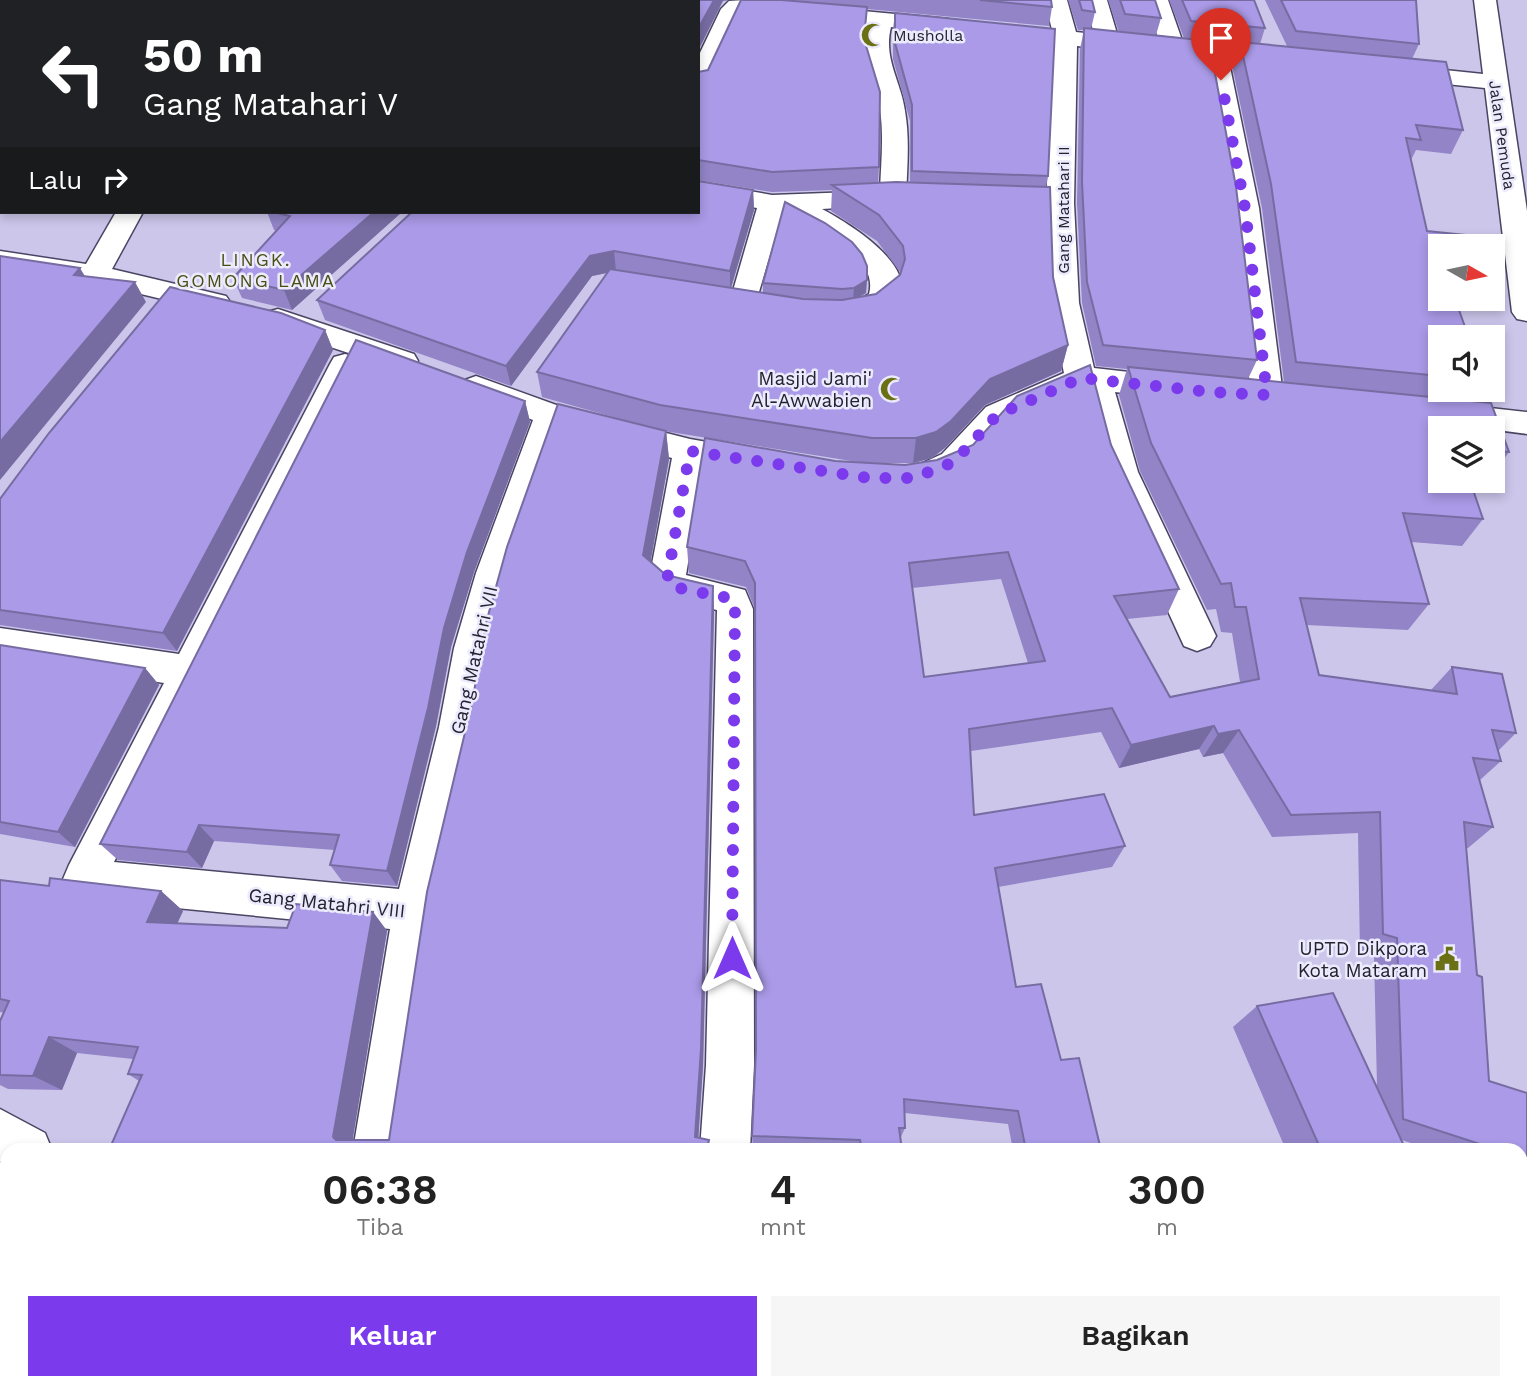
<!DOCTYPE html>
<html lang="id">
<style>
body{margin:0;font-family:"Work Sans",sans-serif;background:#f6f6f6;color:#222;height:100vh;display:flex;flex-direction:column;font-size:26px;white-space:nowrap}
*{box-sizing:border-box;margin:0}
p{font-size:23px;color:#767676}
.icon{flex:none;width:38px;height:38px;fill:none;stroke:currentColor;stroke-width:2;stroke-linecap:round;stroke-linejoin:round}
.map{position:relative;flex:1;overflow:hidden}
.side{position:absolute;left:0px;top:1143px;width:1528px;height:247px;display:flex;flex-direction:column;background:#fff;border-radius:21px 21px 0 0;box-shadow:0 4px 10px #0003}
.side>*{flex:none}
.top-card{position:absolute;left:0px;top:0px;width:700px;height:214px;box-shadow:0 4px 10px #0003;background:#202124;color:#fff;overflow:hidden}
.needle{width:46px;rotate:99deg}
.buttons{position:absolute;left:1428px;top:234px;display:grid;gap:14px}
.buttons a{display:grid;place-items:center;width:77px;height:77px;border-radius:0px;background:#fff;box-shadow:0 4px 10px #0003;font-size:35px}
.pin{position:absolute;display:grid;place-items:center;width:60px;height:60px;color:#fff;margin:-72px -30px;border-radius:50% 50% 50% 0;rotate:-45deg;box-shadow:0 0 7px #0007}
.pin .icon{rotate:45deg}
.me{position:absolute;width:77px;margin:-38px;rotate:0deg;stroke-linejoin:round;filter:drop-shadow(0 0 5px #0008)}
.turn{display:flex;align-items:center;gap:24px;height:147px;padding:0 28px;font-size:32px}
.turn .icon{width:91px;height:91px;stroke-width:2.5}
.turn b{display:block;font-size:49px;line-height:60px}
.then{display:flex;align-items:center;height:66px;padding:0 28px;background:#0003;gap:14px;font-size:26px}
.eta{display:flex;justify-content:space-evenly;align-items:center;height:119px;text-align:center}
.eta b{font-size:42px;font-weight:600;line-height:49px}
.action{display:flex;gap:14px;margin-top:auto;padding:14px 28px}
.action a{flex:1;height:80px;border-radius:0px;background:#7c3aed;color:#fff;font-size:28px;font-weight:600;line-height:80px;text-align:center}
.action a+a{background:#f6f6f6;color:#222}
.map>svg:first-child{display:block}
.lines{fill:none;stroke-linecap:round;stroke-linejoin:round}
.minor-casing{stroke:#4b4564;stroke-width:3}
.major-casing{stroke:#4b4564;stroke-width:3}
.minor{fill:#fff;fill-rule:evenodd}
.major{fill:#fff;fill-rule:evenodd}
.wall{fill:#9284c7;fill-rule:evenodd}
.shaded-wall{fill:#776ca2}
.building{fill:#aa9ae7;stroke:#776ca2;stroke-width:2;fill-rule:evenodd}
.route{stroke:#7c3aed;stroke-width:12;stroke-dasharray:0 21.6}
.labels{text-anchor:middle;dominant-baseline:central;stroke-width:5;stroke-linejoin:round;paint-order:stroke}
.far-poi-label{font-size:16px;fill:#252230;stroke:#eceafd;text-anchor:start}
.far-street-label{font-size:16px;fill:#252230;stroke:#eceafd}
.far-neighbourhood-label{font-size:18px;letter-spacing:2px;fill:#4a4e12;stroke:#eceafd}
.poi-label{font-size:19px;fill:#252230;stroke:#eceafd;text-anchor:end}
.street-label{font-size:19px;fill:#252230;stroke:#eceafd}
</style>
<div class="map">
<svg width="1527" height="1389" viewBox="0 0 1527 1389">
<rect width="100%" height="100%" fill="#ccc6eb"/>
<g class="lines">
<g class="minor-casing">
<g id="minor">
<path d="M745 0 948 19 959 26 948 33 891 27C883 59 901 81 905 111 910 140 907 169 906 198L903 204 822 209C849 223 940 279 883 312 869 320 850 324 836 320L831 313 836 306 855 302 869 294C880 254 811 225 783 211L753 312C735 316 713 310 695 306L690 299 695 292 705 290 732 294 757 208 698 198V182L772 195 880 191C881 164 884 136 880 109 876 79 859 57 869 25L741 13 710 83 707 88 698 90V57L721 9 729 1Z"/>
<path d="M1045 0H1067L1076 32 1094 34 1085 0H1107L1118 37 1159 41 1146 0H1168L1183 43 1289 54 1297 56 1301 61 1297 66 1289 68 1229 62 1259 208 1283 395 1278 403 1267 406 1256 403 1251 395 1231 208 1205 60 1077 46 1074 203 1079 303 1094 368 1173 377 1184 381 1189 388 1184 395 1173 399 1115 392 1138 472 1216 636 1210 646 1197 651 1184 646 1104 472 1083 390C1060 400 1029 408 1008 423 979 444 959 497 914 483L909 475 914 467 942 454 986 407 1064 373 1049 303 1046 203 1054 44 1004 39 996 37 992 32 996 27 1052 30Z"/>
<polygon points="1474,0 1496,0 1527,211 1527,321 1517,319 1512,312 1485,88 1397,79 1389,77 1385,72 1389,67 1397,65 1483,74"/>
<polygon points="116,212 143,212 112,269 226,296 231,303 226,310 216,312 95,283 0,269 0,251 86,264"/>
<polygon points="278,309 414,354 418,361 414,368 403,371 267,326 263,319 267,312"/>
<path d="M345 354 356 357 360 364 114 862 399 889 439 727 454 648 476 573 533 420 465 394 460 387 465 380 476 376 559 406 690 439 764 452 769 460 764 468 752 472 704 465 686 575 745 590 753 609 754 1065 750 1150H700L706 1065 717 610C692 605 662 604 649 580L672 458 562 429 512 573 492 648 479 727 437 911 403 1150H353L390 929 84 899 69 893 63 879 69 865 164 683 0 658V628L179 654 330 364 334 357Z"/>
<polygon points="1446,403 1527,412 1527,434 1435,422 1430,414 1435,406"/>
<polygon points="681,1382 735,1382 734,1389 680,1389"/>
</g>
</g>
<g class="major-casing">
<g id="major">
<polygon points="0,1109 45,1133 52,1150 7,1150 7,1165 0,1161"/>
<polygon points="0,1274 7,1277 7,1331 0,1328"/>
<polygon points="110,1382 173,1382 175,1389 113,1389"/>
<polygon points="383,1382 446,1382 448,1389 386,1389"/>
</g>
</g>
<use href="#minor" class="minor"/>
<use href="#major" class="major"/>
</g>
<g class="wall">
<path d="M741 0H1051L1052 7 1049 26 867 9 864 41 880 92 879 167 878 183H910V121L893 59V29L895 13 1055 29 1048 176 1046 187H1050L1053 277 1068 345 1061 371 985 405 946 447 932 458 913 463H880L905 465 937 460 973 445 1017 396 1090 365 1111 445 1179 589 1167 615 1127 619 1170 697 1240 682 1232 633 1221 632 1216 609 1207 610 1140 471 1119 395 1127 369 1096 366 1082 303 1077 203 1080 49 1084 30H1078L1068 0H1092L1095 12 1091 29 1119 32 1108 0H1155L1161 18 1156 35 1184 38 1169 0H1254L1265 28 1260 44 1287 46 1265 0H1416L1419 44 1412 59 1446 62 1463 130 1451 154 1416 150 1411 160 1427 231 1465 235 1467 247H1440V299H1462L1459 305H1457L1469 338H1440V390H1478L1471 401 1491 403 1509 452 1493 474V429H1440V481H1470L1483 519 1462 546 1411 542 1429 604 1408 630 1306 625 1319 675 1431 690 1452 667 1502 674 1516 733 1498 751 1501 761 1480 780 1493 827 1468 848H1466L1477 975 1482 977 1489 1081 1527 1093V1172L1521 1174V1150H1431L1402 1140 1406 1150H1286L1233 1027 1257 1006 1333 993 1377 1086 1374 956 1360 953 1358 833 1272 837 1223 753 1203 757 1199 749 1119 768 1101 732 971 751 974 815 1104 794 1125 846 1112 867 998 887 1016 987 1041 984 1061 1060 1079 1058 1101 1150H1013L1008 1124 905 1113V1128L900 1139 902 1150H795L753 1148 752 1136 756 1050 755 609 746 587 689 573 687 547 705 438 835 461 864 463 664 431H666L669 459 650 561 666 575 713 586 714 612 703 1065 698 1138 709 1140 710 1150H109L139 1081 128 1074 133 1059 77 1053 62 1090 8 1089 0 1085V1021L4 1013 0 1012V880L49 886 50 878 161 891 183 911 177 924 287 928 296 904 373 912 387 931 352 1140H389L427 892 472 703 486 623 507 547 558 404 656 429 542 397 537 372 607 273 592 276 511 386 325 320 317 300 412 212H698V181L753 190 754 210 731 288 763 293V283L785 202 825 223 852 242 862 254 867 266 866 293 859 297 876 294 900 275V272L877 241 831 211 832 190 772 192 698 180V72L708 70ZM1210 43 1239 46 1232 65 1262 208 1284 382 1248 379 1257 360 1236 187ZM1001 579 1028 663 924 677 912 588Z"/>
<polygon points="262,212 402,212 292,310 242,298 233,278 277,231 274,230 267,212"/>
<polygon points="325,330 333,350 177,651 0,625 0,499"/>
<polygon points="525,401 530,422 474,572 451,647 436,726 397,886 342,881 330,865 335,850 214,841 202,868 118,860 100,844"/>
<polygon points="0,645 145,668 159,685 75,847 0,834"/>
<polygon points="1521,1269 1527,1272 1527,1359 1521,1360"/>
<polygon points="1185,1382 1416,1382 1417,1389 1187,1389"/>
</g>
<g class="shaded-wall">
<polygon points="714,0 730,0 723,1 698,51 698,29"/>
<polygon points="2,175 2,208 0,210 0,176"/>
<polygon points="753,190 754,210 730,291 730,271"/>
<polygon points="374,212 402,212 292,310 284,290"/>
<polygon points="614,251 616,271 592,276 511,386 506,366 590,256"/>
<polygon points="80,268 92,288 74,275"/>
<polygon points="867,280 866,293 853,300 854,288"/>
<polygon points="135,282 146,302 0,480 0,442"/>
<polygon points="325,330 333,350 177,651 163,633"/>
<polygon points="1068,345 1061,371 985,405 946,447 932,458 913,463 916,438 990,379"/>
<polygon points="525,401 530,422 474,572 451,647 436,726 397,886 387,871 444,628 467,552"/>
<polygon points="666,431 669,459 647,582 643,555"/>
<polygon points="713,586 714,612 703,1065 698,1144 695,1137"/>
<polygon points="145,668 159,685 75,847 58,832"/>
<polygon points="1214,726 1199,749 1119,768 1131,745"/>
<polygon points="1239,730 1223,753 1203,757 1218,734"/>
<polygon points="199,825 214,841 202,868 187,852"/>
<polygon points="161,891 183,911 169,941 147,922"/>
<polygon points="373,912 387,931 351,1150 336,1140 333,1137"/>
<polygon points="49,1037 77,1053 62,1090 33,1076"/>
</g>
<g class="building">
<polygon points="0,0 714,0 698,29 698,2 2,2 2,175 0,176"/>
<polygon points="741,0 781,0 867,7 864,39 880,92 879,167 772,172 698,160 698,72 708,70"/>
<polygon points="980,0 1051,0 1052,7"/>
<polygon points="1079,0 1092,0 1095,12 1082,10"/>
<polygon points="1120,0 1155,0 1161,18 1125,14"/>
<polygon points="1182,0 1254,0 1265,28 1191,21"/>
<polygon points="1281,0 1416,0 1419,44 1296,31"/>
<polygon points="895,13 1055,29 1048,176 912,171 912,105 895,43"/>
<polygon points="1084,28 1209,41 1236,187 1257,360 1103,345 1087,282 1082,182"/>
<polygon points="1240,42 1446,62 1463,130 1416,125 1421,140 1406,138 1427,231 1465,235 1467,247 1440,247 1440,299 1455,299 1469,338 1440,338 1440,376 1296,362 1271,184"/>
<polygon points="698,181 753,190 730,271 614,251 590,256 506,366 317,300 412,212 698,212"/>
<polygon points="896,182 1050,187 1053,277 1068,345 990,379 951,421 936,432 916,438 872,438 660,405 537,372 610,269 803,299 842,300 876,294 900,275 905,259 903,246 879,215 832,185"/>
<polygon points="785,202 825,223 852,242 862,254 867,266 867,280 854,288 842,289 763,283"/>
<polygon points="273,212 374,212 284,290 233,278 290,216"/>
<polygon points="0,256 80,268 74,275 135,282 0,442"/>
<polygon points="170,287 281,313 325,330 163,633 0,610 0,499 49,433"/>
<polygon points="356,340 525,401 467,552 444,628 428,708 387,871 330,865 339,835 199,825 187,852 100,844"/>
<path d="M1090 365 1111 445 1179 589 1114 596 1170 697 1259 679 1246 607H1235L1231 583 1221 584 1151 443 1128 367 1491 403 1509 452 1493 451V429H1440V481H1470L1483 519 1403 513 1429 604 1300 598 1319 675 1457 694 1452 667 1502 674 1516 733 1492 730 1501 761 1473 758 1493 827 1464 822 1477 975 1482 977 1489 1081 1527 1093V1159L1521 1157V1150H1498L1403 1119 1397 938 1383 934 1380 812 1291 815 1239 730 1218 734 1214 726 1131 745 1112 708 969 729 974 815 1104 794 1125 846 995 868 1016 987 1041 984 1061 1060 1079 1058 1101 1150H1026L1018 1111 904 1099 905 1128H899L902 1150H862L860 1140 752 1136 756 1050 755 583 745 561 687 547 705 438 835 461 905 465 937 460 973 445 1017 396ZM1008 552 1045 661 924 677 909 563Z"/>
<polygon points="558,404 666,431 643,555 666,575 713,586 701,1049 695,1137 709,1140 708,1144 679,1144 679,1150 109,1150 142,1075 128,1074 138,1047 49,1037 33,1076 0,1075 0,1021 9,1001 0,999 0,880 49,886 50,878 161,891 147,922 287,928 296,904 373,912 333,1137 336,1140 389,1140 427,892 472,703 486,623 507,547"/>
<polygon points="0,645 145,668 58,832 0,822"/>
<polygon points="1333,993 1406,1150 1321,1150 1257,1006"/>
<polygon points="1521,1269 1527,1272 1527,1351 1521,1348"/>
<polygon points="736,1382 1100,1382 1101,1389 729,1389 734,1388"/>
<polygon points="1206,1382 1416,1382 1417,1389 1207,1389"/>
</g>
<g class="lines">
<path class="route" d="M732 958 735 609 732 600C716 592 675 593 667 580L690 451 869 478H914L954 462 997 415 1081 378 1211 392 1267 395 1245 208 1221 80"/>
</g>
<defs>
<g id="mosque-bare" transform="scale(1.89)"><path d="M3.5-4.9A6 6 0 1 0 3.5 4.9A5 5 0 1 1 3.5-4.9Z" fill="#6b7015" stroke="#eceafd" stroke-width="2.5" paint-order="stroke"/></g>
<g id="civic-bare" transform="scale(1.89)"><path d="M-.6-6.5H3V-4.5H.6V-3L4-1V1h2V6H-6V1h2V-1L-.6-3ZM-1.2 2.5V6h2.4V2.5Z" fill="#6b7015" stroke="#eceafd" stroke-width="2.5" paint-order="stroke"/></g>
</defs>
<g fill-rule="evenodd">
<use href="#mosque-bare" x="873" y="35"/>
<use href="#mosque-bare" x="892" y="389"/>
<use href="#civic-bare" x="1447" y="959"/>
</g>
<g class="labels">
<g class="far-poi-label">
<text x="893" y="35">Musholla</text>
</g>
<g class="far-street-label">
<text transform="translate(1502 135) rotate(82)">Jalan Pemuda</text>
<text transform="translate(1063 210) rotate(-90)">Gang Matahari II</text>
</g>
<g class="far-neighbourhood-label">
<text x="256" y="259">LINGK.<tspan x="256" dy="21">GOMONG LAMA</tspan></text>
</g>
<g class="poi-label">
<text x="872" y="378">Masjid Jami'<tspan x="872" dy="22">Al-Awwabien</tspan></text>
<text x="1427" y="948">UPTD Dikpora<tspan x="1427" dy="22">Kota Mataram</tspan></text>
</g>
<g class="street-label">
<text transform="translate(474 660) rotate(-77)">Gang Matahri VII</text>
<text transform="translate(327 903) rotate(6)">Gang Matahri VIII</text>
</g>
</g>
</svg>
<div class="buttons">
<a><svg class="needle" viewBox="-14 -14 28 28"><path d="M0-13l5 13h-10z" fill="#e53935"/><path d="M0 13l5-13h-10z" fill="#767676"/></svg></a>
<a><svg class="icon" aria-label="sound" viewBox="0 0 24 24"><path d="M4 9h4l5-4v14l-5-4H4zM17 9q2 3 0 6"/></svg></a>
<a><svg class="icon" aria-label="layers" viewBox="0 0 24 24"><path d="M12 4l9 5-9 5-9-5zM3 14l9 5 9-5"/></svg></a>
</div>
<div class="pin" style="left:1221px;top:80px;background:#d93025"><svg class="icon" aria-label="arrive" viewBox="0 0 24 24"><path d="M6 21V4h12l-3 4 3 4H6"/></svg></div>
<svg class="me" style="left:732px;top:958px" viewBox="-20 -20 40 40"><path d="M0-17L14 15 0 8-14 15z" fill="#7c3aed" stroke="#fff" stroke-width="4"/></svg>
<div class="top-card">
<div class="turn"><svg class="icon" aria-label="left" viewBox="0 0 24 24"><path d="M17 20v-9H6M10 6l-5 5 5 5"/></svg><div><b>50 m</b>Gang Matahari V</div></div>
<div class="then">Lalu<svg class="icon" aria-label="right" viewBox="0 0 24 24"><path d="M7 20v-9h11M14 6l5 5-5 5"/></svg></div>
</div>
<section class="side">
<div class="eta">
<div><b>06:38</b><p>Tiba</p></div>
<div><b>4</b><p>mnt</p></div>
<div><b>300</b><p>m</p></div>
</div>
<div class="action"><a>Keluar</a><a>Bagikan</a></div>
</section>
</div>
